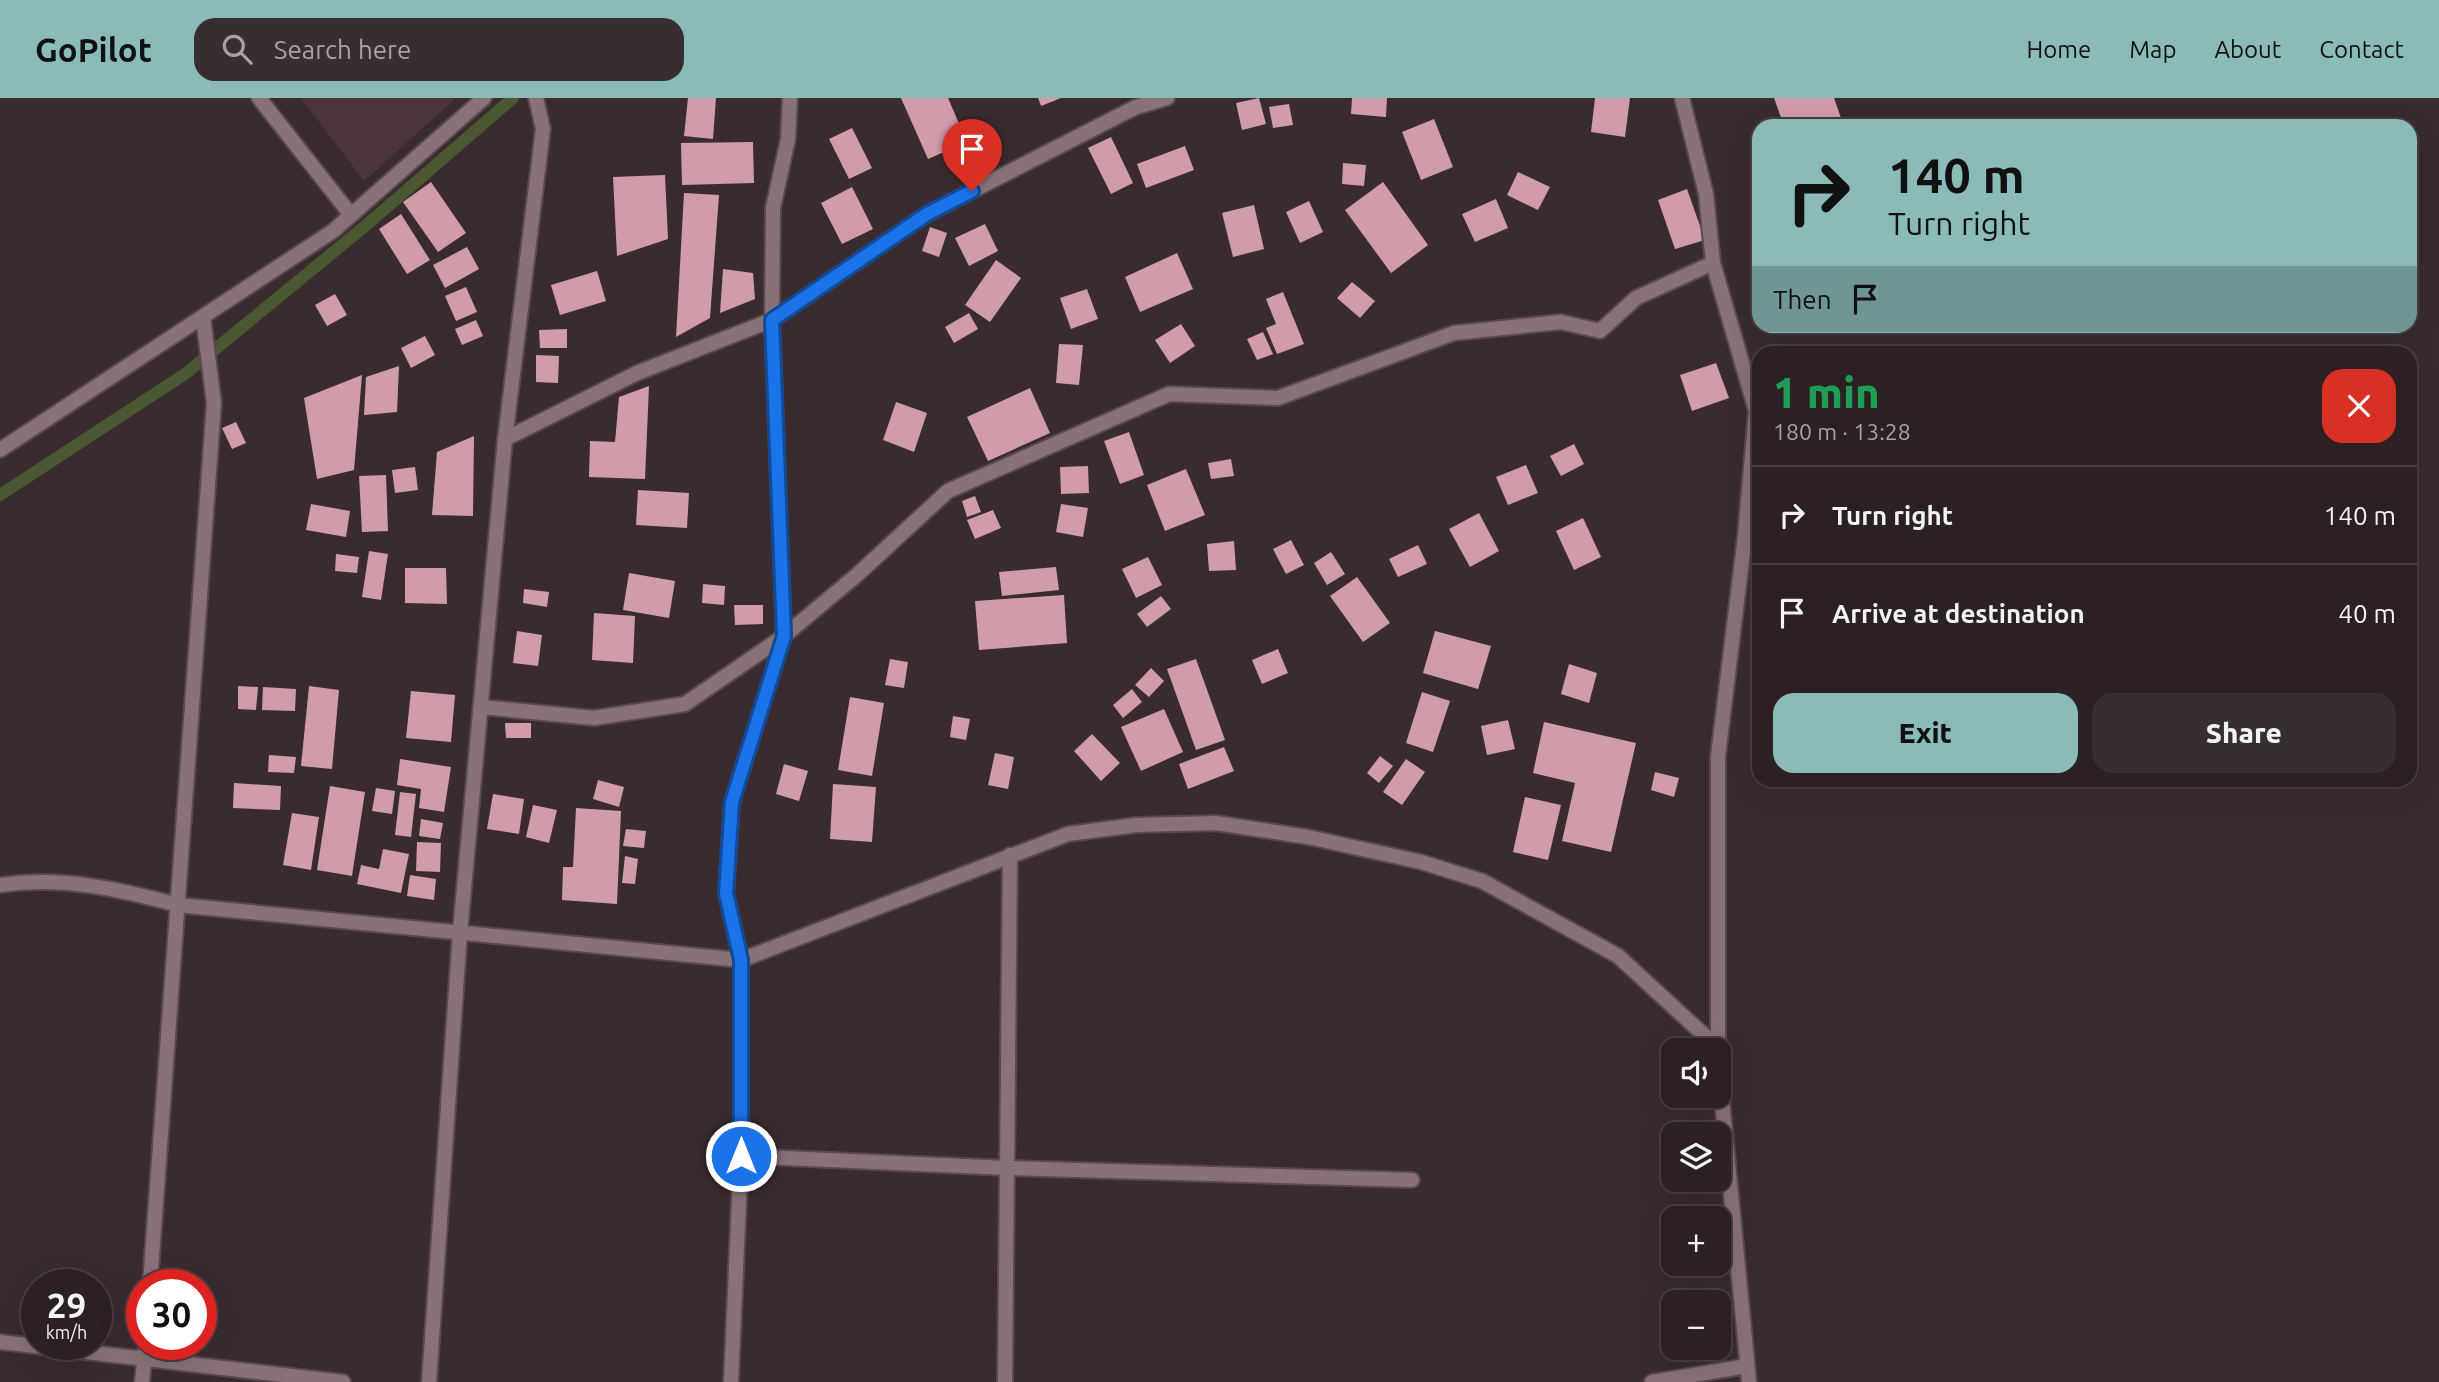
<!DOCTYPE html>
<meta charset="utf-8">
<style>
body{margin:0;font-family:Ubuntu,sans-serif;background:#382d30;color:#f1f3f6;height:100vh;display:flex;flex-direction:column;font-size:26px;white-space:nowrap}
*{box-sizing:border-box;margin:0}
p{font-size:23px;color:#a6a3a6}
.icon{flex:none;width:38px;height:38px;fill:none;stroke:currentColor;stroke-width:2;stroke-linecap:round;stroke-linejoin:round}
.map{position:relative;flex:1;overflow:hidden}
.sheet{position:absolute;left:1752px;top:248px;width:665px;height:441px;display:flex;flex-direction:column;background:#2c2023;border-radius:21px;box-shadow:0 7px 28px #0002,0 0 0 2px #483e41}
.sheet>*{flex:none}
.guide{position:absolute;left:1752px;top:21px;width:665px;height:214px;border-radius:21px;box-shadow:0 7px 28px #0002,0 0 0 2px #483e41;background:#8bbbb9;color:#111;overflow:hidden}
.tools{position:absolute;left:1661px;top:940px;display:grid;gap:14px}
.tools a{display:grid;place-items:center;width:70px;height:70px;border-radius:14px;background:#2c2023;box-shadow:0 7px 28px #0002,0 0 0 2px #483e41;font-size:35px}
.speed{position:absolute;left:21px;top:1171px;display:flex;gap:14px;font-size:35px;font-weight:700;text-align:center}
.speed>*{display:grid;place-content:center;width:91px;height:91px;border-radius:50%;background:#2c2023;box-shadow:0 7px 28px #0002,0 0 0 2px #483e41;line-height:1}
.speed small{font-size:18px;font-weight:400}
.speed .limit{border:10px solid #d22;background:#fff;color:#111}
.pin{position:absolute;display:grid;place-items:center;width:60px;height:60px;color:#fff;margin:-72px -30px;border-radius:50% 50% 50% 0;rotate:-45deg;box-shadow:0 0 7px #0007}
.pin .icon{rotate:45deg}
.me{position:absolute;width:77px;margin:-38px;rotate:0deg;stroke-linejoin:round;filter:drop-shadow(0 0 5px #0008)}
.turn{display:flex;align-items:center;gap:24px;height:147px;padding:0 21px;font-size:32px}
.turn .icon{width:91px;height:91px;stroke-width:2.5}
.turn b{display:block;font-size:49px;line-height:60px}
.then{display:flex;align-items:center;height:66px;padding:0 21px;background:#0003;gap:14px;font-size:26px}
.round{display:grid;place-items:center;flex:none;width:74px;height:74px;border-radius:21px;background:#382d30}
.overview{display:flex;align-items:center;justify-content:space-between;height:119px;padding:0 21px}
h1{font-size:42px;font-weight:800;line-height:52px;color:#1e9e55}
.primary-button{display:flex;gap:14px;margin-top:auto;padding:14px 21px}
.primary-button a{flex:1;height:80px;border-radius:21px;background:#8bbbb9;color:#111;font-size:28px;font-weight:800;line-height:80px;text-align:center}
.primary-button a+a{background:#382d30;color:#f1f3f6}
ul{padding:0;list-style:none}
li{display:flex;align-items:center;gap:21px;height:98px;padding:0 21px;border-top:2px solid #483e41}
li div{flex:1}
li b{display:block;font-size:26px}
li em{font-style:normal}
header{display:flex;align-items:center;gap:42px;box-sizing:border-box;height:98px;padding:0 35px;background:#8bbbb9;color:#111}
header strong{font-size:33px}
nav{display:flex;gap:38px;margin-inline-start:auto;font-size:24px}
.search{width:490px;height:63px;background:#382d30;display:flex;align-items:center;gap:18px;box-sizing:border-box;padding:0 24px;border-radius:21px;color:#a6a3a6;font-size:26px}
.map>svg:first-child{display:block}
.built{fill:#4a353b}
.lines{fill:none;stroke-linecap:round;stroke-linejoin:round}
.stream{stroke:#495830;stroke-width:12}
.building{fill:#d09caa}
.minor-casing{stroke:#58494d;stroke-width:18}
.minor{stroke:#887277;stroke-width:14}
.route-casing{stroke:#114b97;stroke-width:18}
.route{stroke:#1a73e8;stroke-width:12}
</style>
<header>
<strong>GoPilot</strong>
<div class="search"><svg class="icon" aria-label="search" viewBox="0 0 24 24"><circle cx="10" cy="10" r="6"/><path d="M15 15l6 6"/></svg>Search here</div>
<nav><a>Home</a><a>Map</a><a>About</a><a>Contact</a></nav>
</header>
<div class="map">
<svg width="2439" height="1284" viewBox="0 0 2439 1284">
<rect width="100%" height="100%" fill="#3a2b2f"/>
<polygon class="built" points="301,0 456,0 364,83"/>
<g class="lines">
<polyline class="stream" points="0,397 185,276 364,129 513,0"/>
</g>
<g class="building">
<polygon points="688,0 716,0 713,41 684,38"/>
<polygon points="901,0 948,0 967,44 928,61"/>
<polygon points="1038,0 1061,0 1041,8"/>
<polygon points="1259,0 1266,26 1242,32 1236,5"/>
<polygon points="1352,0 1387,0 1386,19 1351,16"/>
<polygon points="1595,0 1630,0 1625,39 1591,34"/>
<polygon points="1774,0 1834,0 1841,20 1818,28 1784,28"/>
<polygon points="1289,6 1293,27 1273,30 1269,9"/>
<polygon points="1434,21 1453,69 1421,82 1402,34"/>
<polygon points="852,30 872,70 849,81 829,41"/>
<polygon points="1111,39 1133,85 1111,96 1088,50"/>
<polygon points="753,44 754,85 682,87 681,45"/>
<polygon points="1185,48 1194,72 1146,90 1137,66"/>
<polygon points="1343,65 1366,67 1364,88 1342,86"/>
<polygon points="1518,74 1550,89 1538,112 1507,97"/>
<polygon points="665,77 668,141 617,158 613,79"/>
<polygon points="431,84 466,135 438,154 403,104"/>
<polygon points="1383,84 1428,147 1391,175 1345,112"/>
<polygon points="852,89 873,131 842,146 821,105"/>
<polygon points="1687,91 1705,142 1675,151 1658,102"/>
<polygon points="684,95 719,97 710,220 676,239"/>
<polygon points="1496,101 1508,130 1475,144 1462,116"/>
<polygon points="1309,103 1323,134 1300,145 1286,114"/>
<polygon points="1254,107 1264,151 1233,159 1222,115"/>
<polygon points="401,116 430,162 407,176 379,131"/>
<polygon points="985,126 998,153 969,168 955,140"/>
<polygon points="930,129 947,135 939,159 922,153"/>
<polygon points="467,149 479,171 445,190 433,167"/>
<polygon points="1177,155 1193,191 1140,214 1125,179"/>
<polygon points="996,162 1021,180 990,224 965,207"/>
<polygon points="723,171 753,175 755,201 720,215"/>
<polygon points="597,173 606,203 560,217 551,187"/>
<polygon points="1352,184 1375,203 1360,220 1337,200"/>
<polygon points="466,189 477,214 456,223 445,198"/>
<polygon points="1087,191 1098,221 1071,231 1060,200"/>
<polygon points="1283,194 1304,246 1277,256 1266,230 1276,226 1266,201"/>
<polygon points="335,196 347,217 327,228 315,207"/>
<polygon points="969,215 978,231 954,245 945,229"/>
<polygon points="476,222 483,238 462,247 455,231"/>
<polygon points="1181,226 1195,248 1170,265 1155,242"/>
<polygon points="567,231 567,250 540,250 539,232"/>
<polygon points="1263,234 1273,256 1257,262 1247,241"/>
<polygon points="425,238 435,257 411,270 401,250"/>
<polygon points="1059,246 1083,247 1079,287 1056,285"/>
<polygon points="536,257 559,258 558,285 536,284"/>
<polygon points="1716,265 1729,300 1692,313 1680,277"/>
<polygon points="399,268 397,314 364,317 366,279"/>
<polygon points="362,277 354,372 317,381 304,300"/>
<polygon points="649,288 645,381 589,379 590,343 615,344 619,299"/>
<polygon points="1030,290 1050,335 988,363 967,319"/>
<polygon points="896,304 927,315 914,354 883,342"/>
<polygon points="236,324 246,345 232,351 222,330"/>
<polygon points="1129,334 1144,377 1120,386 1104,343"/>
<polygon points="474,338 473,418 432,417 437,354"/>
<polygon points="1574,346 1584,366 1561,378 1550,358"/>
<polygon points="1231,361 1234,378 1211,381 1208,365"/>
<polygon points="1526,367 1538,395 1508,407 1496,379"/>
<polygon points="1088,368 1089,395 1061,396 1060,369"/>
<polygon points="415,369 418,392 395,395 392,372"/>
<polygon points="1186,371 1205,417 1165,433 1147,387"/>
<polygon points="386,377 388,433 362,434 359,378"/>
<polygon points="638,392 689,395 687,430 636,427"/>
<polygon points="975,398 981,414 967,419 962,403"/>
<polygon points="311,406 350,413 346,439 306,432"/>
<polygon points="1061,406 1088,410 1083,439 1056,434"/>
<polygon points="993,412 1001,430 975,441 967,422"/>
<polygon points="1479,415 1499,453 1470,469 1449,431"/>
<polygon points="1583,420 1601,459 1574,472 1556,433"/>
<polygon points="1291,442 1304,467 1286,476 1273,451"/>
<polygon points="1234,443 1236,472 1209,473 1207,446"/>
<polygon points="1418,447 1427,466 1398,479 1389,461"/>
<polygon points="369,453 388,456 381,502 362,499"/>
<polygon points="1331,454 1345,476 1327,487 1314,465"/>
<polygon points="336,456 359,459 357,475 335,473"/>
<polygon points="1148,459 1162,487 1136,500 1122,471"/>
<polygon points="1056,469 1059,492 1002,498 999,474"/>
<polygon points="405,470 446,470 447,506 405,505"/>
<polygon points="629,475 675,483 669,520 623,512"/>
<polygon points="1357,479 1390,525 1363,544 1330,498"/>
<polygon points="703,486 725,488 724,507 702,505"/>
<polygon points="524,491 549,494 547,509 523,505"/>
<polygon points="1064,497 1067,545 979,552 975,503"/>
<polygon points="1161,498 1171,511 1147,529 1137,516"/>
<polygon points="734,507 763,507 763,526 735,527"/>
<polygon points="594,515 635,518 633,565 592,562"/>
<polygon points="517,533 542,537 538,568 513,565"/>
<polygon points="1435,533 1491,548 1478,591 1423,575"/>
<polygon points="1278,551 1288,575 1262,586 1252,562"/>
<polygon points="890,561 908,564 904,590 885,587"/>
<polygon points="1196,561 1225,642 1196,652 1167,571"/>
<polygon points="1569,566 1597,575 1589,605 1561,596"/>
<polygon points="1151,570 1164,583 1149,599 1135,587"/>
<polygon points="238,588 258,589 256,612 238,611"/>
<polygon points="309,588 339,592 332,671 301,668"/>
<polygon points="263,589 296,591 295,613 262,612"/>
<polygon points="1132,591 1142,604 1123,620 1113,607"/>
<polygon points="411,593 455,597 451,644 406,640"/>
<polygon points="1422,594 1450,603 1433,654 1406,645"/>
<polygon points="850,599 884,605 872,678 838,672"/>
<polygon points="1164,611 1183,654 1141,673 1121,629"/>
<polygon points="953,618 970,621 966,642 950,639"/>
<polygon points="1508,622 1515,651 1487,657 1481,628"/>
<polygon points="1544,624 1636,645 1611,754 1562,743 1575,685 1533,675"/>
<polygon points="505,625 531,625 531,640 506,640"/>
<polygon points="1092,636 1120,665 1101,683 1074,653"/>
<polygon points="1224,649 1234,673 1188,691 1179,666"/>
<polygon points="995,655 1014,659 1008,691 988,687"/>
<polygon points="269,657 296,659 294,675 268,674"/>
<polygon points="1380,658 1393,668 1379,685 1367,675"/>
<polygon points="400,661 451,669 444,714 419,710 421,691 397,687"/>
<polygon points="1406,661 1425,674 1402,707 1383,694"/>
<polygon points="784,666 808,673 799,703 776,696"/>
<polygon points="1655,674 1679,680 1674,699 1651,692"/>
<polygon points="598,682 624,689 619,709 593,701"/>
<polygon points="234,685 281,688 280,712 233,710"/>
<polygon points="833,686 876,689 872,744 830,741"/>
<polygon points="330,688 365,694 352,778 317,772"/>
<polygon points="376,690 395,693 392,716 372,713"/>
<polygon points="400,694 416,696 411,739 395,737"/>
<polygon points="493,696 524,701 519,736 487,731"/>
<polygon points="1525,699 1561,707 1548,762 1513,754"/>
<polygon points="533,707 557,712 549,745 526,739"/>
<polygon points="576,710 621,713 617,806 562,802 563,769 573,769"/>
<polygon points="292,715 319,719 311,772 283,767"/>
<polygon points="421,721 443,725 440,741 419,738"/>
<polygon points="626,731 646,733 644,750 623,748"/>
<polygon points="417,744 441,745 440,774 416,773"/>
<polygon points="383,751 409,756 401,795 357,786 361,767 379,771"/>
<polygon points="625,758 638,761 635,786 622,785"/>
<polygon points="410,777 436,781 434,802 407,798"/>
</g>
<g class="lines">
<g class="minor-casing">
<g id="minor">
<polyline points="259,0 351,117"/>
<polyline points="1682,0 1706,96 1713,165 1756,313 1745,438 1718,658 1718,952"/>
<polyline points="505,341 637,275 772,222 927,116 1136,9 1167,0"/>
<polyline points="0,352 333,133 484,0"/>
<polyline points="481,609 594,620 685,606 784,538 858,476 948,393 1169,296 1278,300 1454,235 1561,224 1600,233 1636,200 1713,165"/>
<path d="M0 787C61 778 119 791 178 807L741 862 1068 736 1136 727 1216 725 1308 739 1421 764 1482 783 1618 858 1717 949"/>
<polyline points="1718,960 1749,1284"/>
<polyline points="741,1058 1008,1070 1412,1082"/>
<polyline points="150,1186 214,305 203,219"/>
<polyline points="0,1244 343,1284"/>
<polyline points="142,1284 146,1246"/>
<polyline points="429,1284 460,834 505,341 543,31 536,0"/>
<polyline points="731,1284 741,1058 741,862 726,795 732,704 784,538 772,222 773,110 788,41 790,0"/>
<polyline points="1005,1284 1010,757"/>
<polyline points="1652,1284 1747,1268"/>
</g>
</g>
<use href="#minor" class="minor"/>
</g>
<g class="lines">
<g class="route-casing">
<polyline id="route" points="741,1058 741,862 726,795 732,704 784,538 772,222 927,116 972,93"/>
</g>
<use href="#route" class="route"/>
</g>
</svg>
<div class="tools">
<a><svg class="icon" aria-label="sound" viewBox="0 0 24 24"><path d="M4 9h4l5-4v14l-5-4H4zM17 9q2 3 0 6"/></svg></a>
<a><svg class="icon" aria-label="layers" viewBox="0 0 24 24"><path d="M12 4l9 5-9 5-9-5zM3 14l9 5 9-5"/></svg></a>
<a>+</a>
<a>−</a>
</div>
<div class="speed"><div>29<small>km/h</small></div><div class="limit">30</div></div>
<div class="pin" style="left:972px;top:93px;background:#d93025"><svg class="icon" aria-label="arrive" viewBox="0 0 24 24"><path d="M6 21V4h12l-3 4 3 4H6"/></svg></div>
<svg class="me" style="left:741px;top:1058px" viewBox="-20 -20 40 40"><circle r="17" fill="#1a73e8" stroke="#fff" stroke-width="3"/><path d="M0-11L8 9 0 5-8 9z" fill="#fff"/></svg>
<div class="guide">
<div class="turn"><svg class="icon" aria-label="right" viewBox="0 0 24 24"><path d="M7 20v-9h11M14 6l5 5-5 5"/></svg><div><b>140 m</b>Turn right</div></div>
<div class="then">Then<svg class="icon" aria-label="arrive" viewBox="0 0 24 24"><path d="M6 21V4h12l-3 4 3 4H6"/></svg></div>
</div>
<section class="sheet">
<div class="overview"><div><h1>1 min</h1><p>180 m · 13:28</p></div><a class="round" style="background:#d93025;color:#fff"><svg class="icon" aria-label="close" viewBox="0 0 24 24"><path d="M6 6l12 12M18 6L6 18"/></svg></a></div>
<ul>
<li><svg class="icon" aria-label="right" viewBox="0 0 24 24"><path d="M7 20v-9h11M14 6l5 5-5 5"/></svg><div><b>Turn right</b></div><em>140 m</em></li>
<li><svg class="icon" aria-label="arrive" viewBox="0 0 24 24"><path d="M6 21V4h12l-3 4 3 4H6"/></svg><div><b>Arrive at destination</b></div><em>40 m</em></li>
</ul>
<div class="primary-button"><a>Exit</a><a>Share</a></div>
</section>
</div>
